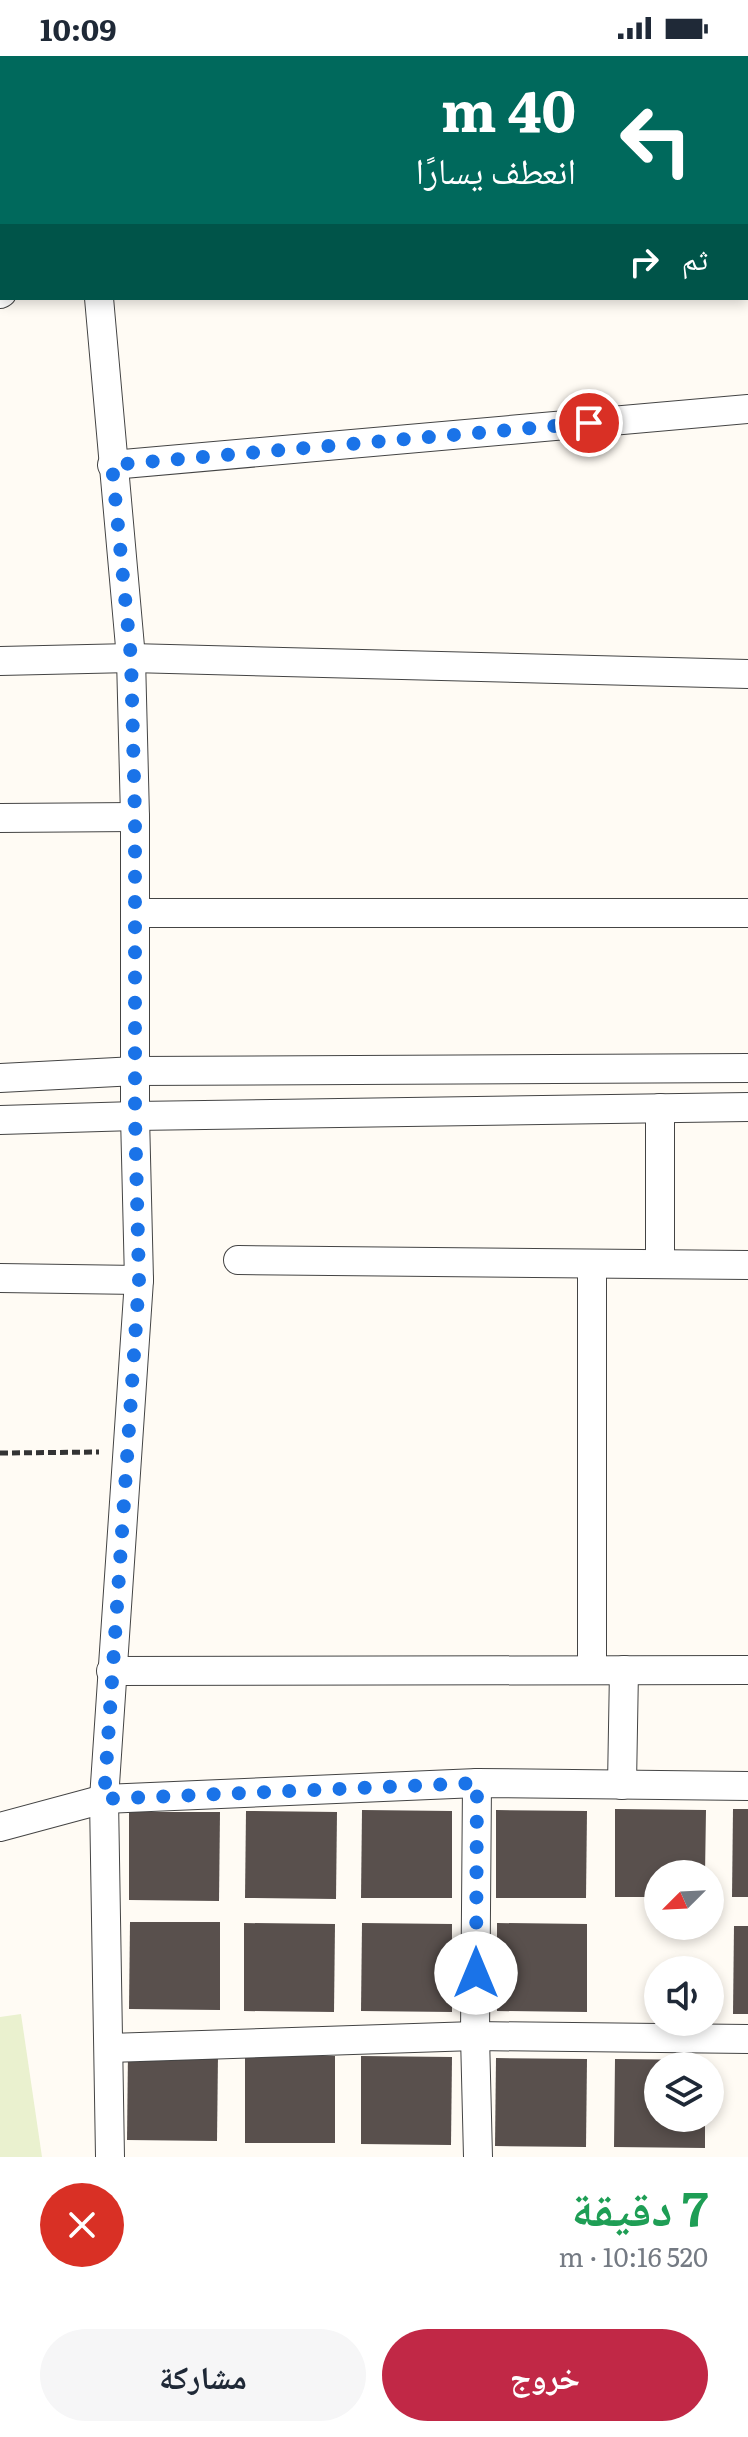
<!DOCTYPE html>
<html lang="ar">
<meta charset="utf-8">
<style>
body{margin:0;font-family:Literata,"Noto Naskh Arabic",serif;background:#f6f6f7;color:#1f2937;direction:rtl;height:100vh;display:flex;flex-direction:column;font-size:30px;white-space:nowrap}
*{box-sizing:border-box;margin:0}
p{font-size:26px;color:#747a83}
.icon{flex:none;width:44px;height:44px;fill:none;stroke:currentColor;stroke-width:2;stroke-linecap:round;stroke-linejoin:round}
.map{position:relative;height:2101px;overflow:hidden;direction:ltr}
.drawer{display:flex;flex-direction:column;background:#fff;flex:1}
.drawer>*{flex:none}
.banner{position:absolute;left:0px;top:0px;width:748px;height:244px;box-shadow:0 4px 12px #0003;direction:rtl;background:#00695c;color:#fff;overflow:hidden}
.needle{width:52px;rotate:246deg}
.buttons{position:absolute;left:644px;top:1804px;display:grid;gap:16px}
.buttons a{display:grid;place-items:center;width:80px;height:80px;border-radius:50%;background:#fff;box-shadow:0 4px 12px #0003;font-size:40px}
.pin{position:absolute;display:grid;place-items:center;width:68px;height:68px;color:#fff;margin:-34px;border:4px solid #fff;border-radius:50%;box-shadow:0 2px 8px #0007}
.me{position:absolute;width:88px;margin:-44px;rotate:0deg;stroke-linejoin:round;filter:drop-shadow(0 0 6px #0008)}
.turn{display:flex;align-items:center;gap:28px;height:168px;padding:0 40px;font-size:36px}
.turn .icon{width:104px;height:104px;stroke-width:2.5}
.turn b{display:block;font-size:56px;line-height:68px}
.then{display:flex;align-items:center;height:76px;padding:0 40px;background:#0003;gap:16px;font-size:30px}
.round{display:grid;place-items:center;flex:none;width:84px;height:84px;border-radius:42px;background:#f6f6f7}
.headline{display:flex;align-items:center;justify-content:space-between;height:136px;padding:0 40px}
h1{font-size:48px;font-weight:700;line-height:60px;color:#1e9e55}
.button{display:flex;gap:16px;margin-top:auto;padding:16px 40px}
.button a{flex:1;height:92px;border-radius:48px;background:#c12846;color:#fff;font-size:32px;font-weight:700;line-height:92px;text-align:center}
.button a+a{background:#f6f6f7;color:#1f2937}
.status{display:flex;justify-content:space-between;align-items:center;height:56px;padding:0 40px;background:#fff;direction:ltr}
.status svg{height:22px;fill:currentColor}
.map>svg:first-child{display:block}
.pitch{fill:#eaf1cf}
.building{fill:#59504d}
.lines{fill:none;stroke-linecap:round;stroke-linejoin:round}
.street-casing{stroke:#444;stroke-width:30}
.path{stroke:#333;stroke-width:5;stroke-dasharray:8 4;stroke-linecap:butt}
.street{stroke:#fff;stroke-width:28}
.route{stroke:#1a73e8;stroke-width:14;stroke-dasharray:0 25.2}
</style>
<div class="status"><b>10:09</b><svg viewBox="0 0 49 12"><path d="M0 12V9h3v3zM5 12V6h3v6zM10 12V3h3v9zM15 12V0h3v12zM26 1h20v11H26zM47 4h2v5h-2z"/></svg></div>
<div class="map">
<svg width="748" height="2101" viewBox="0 0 748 2101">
<rect width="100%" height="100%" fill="#fffbf4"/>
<polygon class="pitch" points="21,1958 42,2101 0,2101 0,1961"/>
<g class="building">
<polygon points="615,1753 706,1754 705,1818 658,1818 658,1841 615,1841"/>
<polygon points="733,1753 748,1753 748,1841 732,1841"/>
<polygon points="362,1754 452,1755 452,1842 361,1842"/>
<polygon points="496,1754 587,1755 586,1842 496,1842"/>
<polygon points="246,1755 337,1756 336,1843 245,1842"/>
<polygon points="129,1756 220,1756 219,1845 129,1844"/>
<polygon points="130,1866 220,1866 220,1954 129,1953"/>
<polygon points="244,1867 335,1868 334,1956 244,1955"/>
<polygon points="362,1867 452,1868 452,1956 361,1955"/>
<polygon points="497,1867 587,1868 587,1956 497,1955"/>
<polygon points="734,1870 748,1870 748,1958 733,1958"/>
<polygon points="128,1996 218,1998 217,2085 127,2084"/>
<polygon points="245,1998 335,2000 335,2087 245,2087"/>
<polygon points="361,2000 452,2001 451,2089 361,2088"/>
<polygon points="496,2002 587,2003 586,2091 495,2090"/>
<polygon points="615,2003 705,2004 705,2010 658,2010 658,2062 705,2062 705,2092 614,2091"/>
</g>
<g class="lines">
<g class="street-casing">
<g id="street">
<polyline points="0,58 2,61"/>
<polyline points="747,123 748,134"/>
<polyline points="0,238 2,237"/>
<polyline points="99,242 131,602 135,761 135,1060 139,1224 104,1743 110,2101"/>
<polyline points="112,409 748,353"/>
<polyline points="0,605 131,602 748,618"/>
<polyline points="0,762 135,761"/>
<polyline points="135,857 748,857"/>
<polyline points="0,1022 136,1015 748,1012"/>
<polyline points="0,1064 135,1060 748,1051"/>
<polyline points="238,1204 748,1209"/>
<polyline points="660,1208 660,1052"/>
<polyline points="0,1222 139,1224"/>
<polyline points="592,1614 592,1208"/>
<polyline points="111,1615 748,1614"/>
<polyline points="477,1727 475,1980 478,2101"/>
<polyline points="622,1729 624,1614"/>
<polyline points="0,1771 104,1743 477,1727 748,1730"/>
<polyline points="109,1992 475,1980 748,1983"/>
</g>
</g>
<polyline class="path" points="0,1397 99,1396"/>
<use href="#street" class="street"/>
</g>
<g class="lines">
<polyline class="route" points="476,1917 477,1727 104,1743 139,1224 135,1060 135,761 131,602 112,409 589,367"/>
</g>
</svg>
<div class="buttons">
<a><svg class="needle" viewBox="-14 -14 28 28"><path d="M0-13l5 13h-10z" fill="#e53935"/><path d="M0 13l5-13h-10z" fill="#747a83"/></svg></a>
<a><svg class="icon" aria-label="sound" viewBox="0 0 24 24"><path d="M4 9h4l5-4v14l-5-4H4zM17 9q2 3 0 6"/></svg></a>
<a><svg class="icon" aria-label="layers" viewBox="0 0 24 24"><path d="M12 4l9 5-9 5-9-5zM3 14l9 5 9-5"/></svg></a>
</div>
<div class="pin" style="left:589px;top:367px;background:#d93025"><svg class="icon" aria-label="arrive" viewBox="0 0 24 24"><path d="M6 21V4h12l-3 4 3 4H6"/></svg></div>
<svg class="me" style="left:476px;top:1917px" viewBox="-20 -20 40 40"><circle r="19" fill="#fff"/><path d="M0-13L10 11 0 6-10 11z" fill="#1a73e8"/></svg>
<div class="banner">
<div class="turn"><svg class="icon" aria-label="left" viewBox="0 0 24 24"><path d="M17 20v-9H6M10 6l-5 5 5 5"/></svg><div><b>40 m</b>انعطف يسارًا</div></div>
<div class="then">ثم<svg class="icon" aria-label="right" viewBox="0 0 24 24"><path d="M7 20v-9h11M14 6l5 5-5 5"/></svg></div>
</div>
</div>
<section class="drawer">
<div class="headline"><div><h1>7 دقيقة</h1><p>520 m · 10:16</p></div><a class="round" style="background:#d93025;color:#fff"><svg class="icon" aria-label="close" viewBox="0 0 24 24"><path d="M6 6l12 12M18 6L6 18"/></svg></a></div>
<div class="button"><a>خروج</a><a>مشاركة</a></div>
</section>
